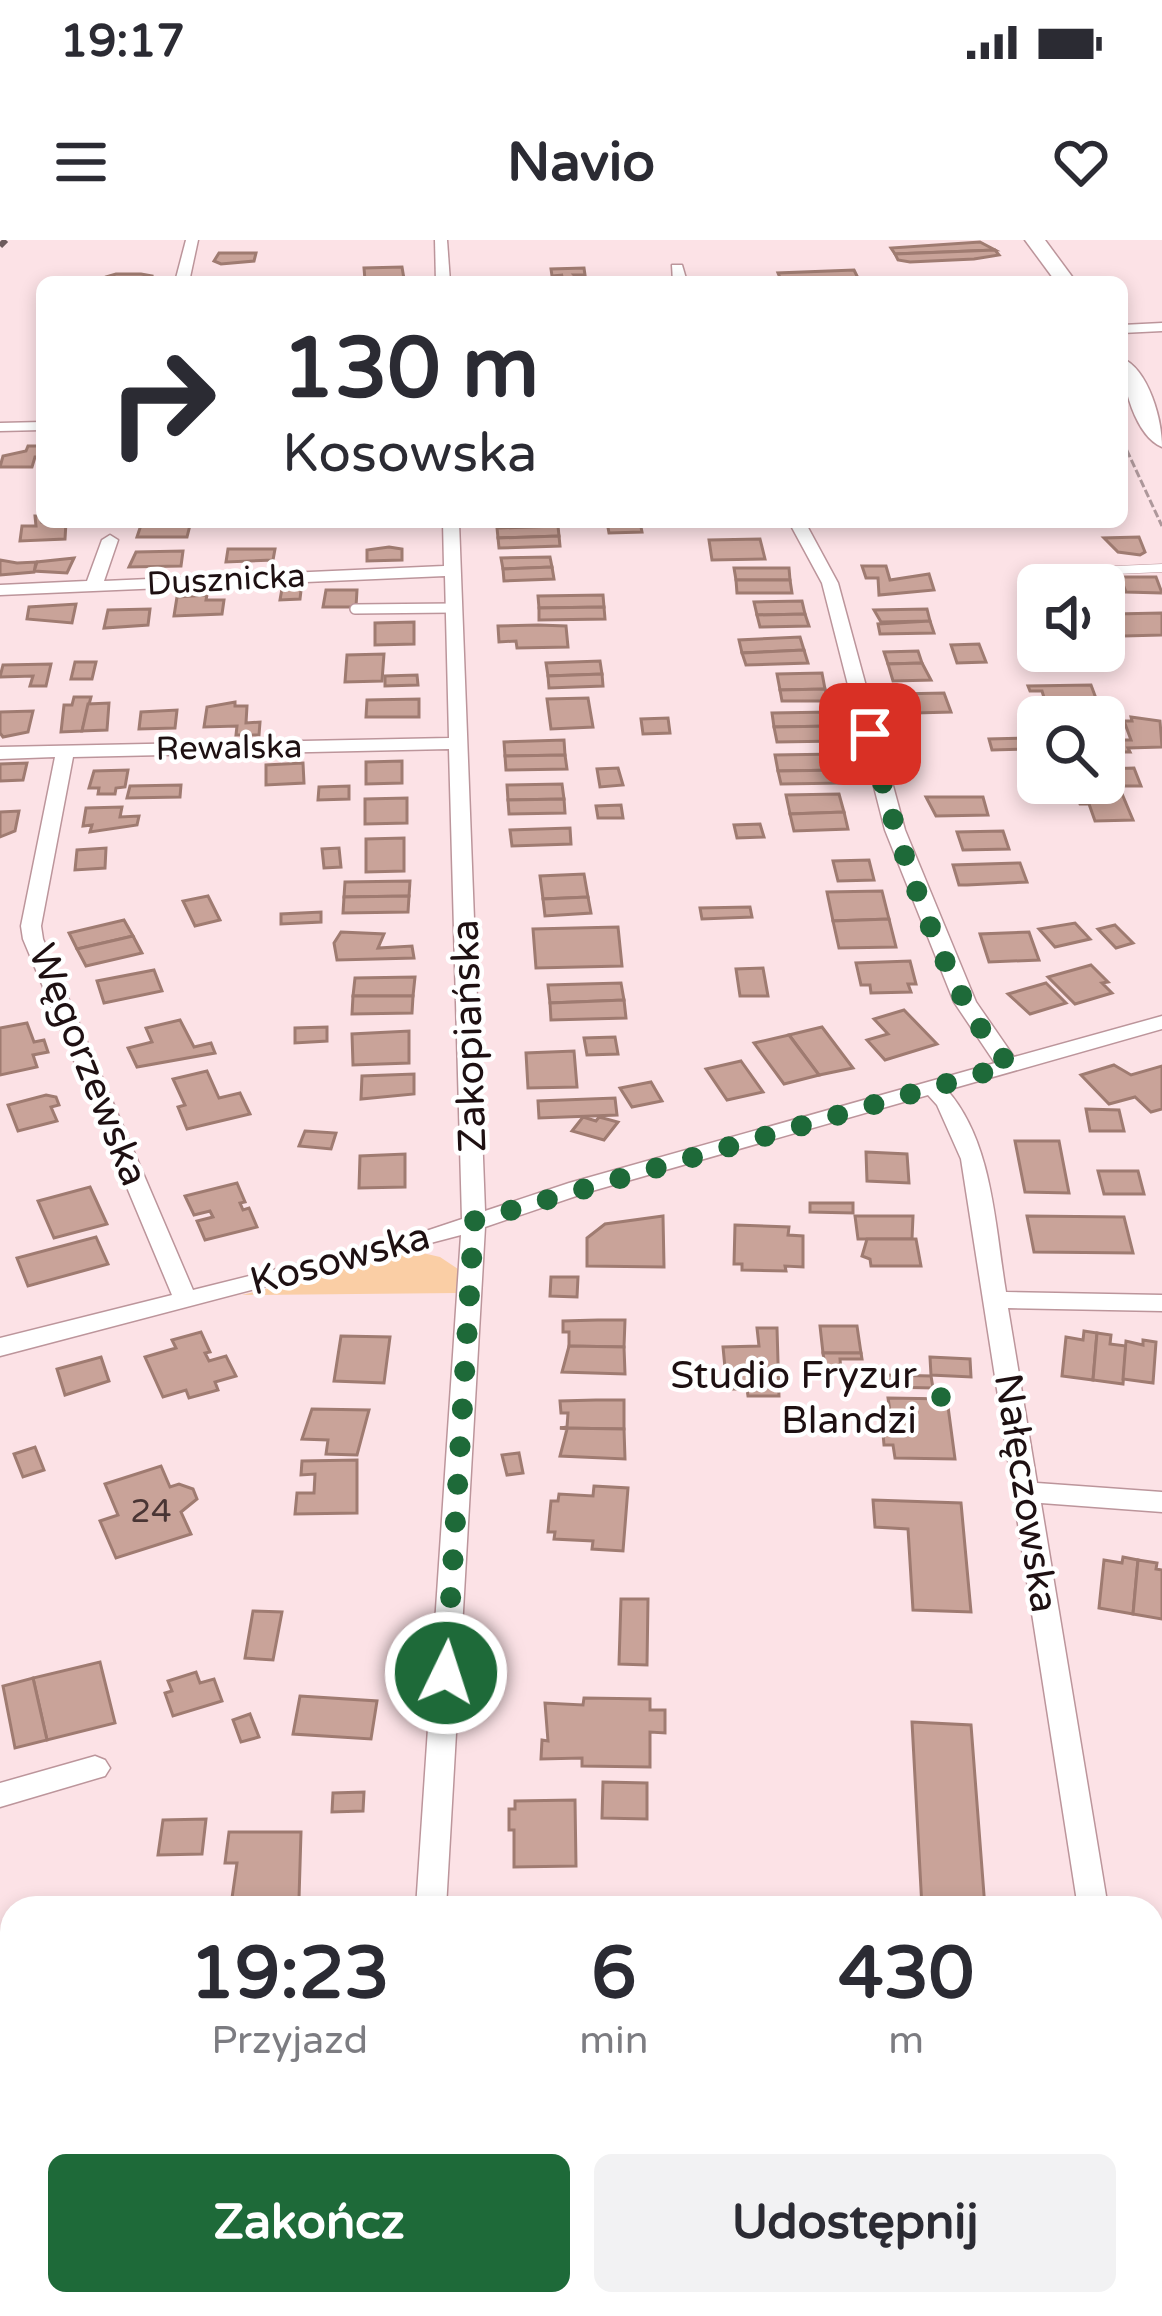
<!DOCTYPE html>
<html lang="pl">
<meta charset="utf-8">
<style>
body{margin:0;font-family:"Varela Round",sans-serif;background:#f2f2f3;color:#2b2b33;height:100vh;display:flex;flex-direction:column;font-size:45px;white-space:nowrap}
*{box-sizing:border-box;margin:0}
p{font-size:39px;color:#7c7c81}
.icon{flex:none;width:66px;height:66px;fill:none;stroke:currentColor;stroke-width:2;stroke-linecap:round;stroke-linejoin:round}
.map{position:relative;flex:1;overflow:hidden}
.side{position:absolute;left:0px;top:1656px;width:1164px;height:420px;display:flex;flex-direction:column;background:#fff;border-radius:36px 36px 0 0;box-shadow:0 6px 18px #0003}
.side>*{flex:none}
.banner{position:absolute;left:36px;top:36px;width:1092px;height:252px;border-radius:18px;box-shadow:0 6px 18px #0003;background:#fff;color:#2b2b33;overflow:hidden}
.buttons{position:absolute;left:1017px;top:324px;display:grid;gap:24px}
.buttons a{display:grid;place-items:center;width:108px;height:108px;border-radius:18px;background:#fff;box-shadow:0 6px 18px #0003;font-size:60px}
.pin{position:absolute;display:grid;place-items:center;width:102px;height:102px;color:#fff;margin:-51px;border-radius:24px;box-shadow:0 6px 18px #0006}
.me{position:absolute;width:132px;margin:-66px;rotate:4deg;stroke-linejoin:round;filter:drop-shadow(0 0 9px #0008)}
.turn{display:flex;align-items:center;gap:42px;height:252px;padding:0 48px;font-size:54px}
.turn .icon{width:156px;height:156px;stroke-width:2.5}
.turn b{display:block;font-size:84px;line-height:102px}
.eta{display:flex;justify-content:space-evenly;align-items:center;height:204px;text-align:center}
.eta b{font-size:72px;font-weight:700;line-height:84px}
.action{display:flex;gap:24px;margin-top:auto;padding:24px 48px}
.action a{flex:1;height:138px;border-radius:18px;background:#1e6a39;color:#fff;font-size:48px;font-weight:700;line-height:138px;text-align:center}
.action a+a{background:#f2f2f3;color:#2b2b33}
.status{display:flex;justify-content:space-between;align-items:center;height:84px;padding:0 60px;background:#fff;direction:ltr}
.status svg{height:33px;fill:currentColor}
header{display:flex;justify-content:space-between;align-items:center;height:156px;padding:0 48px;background:#fff;font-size:54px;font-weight:700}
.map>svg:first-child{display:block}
.green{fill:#facea5}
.building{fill:#c9a399;stroke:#9f7b71;stroke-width:3}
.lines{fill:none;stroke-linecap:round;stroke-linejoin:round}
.lane-far1-casing{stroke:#bc959b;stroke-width:9}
.lane-casing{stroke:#bc959b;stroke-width:12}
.street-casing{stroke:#bc959b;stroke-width:3}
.secondary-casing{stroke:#bc959b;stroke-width:3}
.path{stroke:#ae989b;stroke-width:3;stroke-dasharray:8 3;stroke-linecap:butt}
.lane-far1{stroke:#fff;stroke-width:8}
.lane{stroke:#fff;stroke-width:9}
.street{fill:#fff;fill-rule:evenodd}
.secondary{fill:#fff;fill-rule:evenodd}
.rail{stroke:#6d5b5d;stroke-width:6;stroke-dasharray:10 6;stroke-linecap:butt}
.route{stroke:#1e6a39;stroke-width:21;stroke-dasharray:0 37.8}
.poi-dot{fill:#1e6a39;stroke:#fff;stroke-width:4.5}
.labels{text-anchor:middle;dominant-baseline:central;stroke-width:9;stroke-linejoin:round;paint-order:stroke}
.far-street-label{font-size:33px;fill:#1e1012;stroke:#fff}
.number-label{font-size:33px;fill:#493534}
.street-label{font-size:39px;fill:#1e1012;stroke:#fff}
.poi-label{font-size:39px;fill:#1e1012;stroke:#fff;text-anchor:end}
</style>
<div class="status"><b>19:17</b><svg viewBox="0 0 49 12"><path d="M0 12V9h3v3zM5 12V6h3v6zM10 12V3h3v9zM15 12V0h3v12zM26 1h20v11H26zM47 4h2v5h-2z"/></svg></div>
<header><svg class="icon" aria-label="menu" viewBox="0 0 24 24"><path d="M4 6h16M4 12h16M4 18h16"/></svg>Navio<svg class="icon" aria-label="heart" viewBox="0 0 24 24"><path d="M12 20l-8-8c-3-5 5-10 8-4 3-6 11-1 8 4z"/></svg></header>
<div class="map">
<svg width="1162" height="2076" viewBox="0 0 1162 2076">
<rect width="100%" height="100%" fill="#fce2e6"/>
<polygon class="green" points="414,1011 440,1017 458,1029 458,1053 242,1055"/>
<g class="building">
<polygon points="980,2 995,10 895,14 891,8"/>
<polygon points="995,10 999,15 974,19 910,22 898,20 895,14"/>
<polygon points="219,13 256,13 254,21 221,24 214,21"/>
<polygon points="402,27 404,39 365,40 364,28"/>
<polygon points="584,28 585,35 574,35 580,42 557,42 555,38 563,35 552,36 551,29"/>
<polygon points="854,30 858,38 781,40 778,33"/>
<polygon points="116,34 141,34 152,36 151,42 105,42 106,37"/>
<polygon points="28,206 42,206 42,217 35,217 32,227 0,227 3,216 26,211"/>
<polygon points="35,276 42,276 42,282 66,282 65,299 20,301 22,286 36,286"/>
<polygon points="142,282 179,282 190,285 187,297 137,297"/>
<polygon points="607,282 640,282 642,292 609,293"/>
<polygon points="558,286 559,296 498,298 497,288"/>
<polygon points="559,296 560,306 499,308 498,298"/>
<polygon points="1139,297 1145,312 1140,315 1118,312 1104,298"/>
<polygon points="760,299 765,319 712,320 709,300"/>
<polygon points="389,307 402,309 402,320 367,321 367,310"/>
<polygon points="228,309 275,309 273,320 226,322"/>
<polygon points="183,311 181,326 129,327 136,312"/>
<polygon points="550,317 552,327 503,329 501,318"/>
<polygon points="74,318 67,333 34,331 37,322"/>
<polygon points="0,320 17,323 36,322 34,332 0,335"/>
<polygon points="862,326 886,326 890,340 929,334 934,350 879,355 878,338 866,338"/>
<polygon points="552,327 554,339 504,341 503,329"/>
<polygon points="734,328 789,328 790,340 736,340"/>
<polygon points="1032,333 1060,333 1070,345 1043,345"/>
<polygon points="1120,337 1156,337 1162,353 1126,352"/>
<polygon points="736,340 790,340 792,353 737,353"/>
<polygon points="302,342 300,359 280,360 283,343"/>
<polygon points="326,350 357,350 356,367 323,367"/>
<polygon points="207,355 206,360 224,360 222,374 174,376 177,357"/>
<polygon points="603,355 604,367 539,368 538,356"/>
<polygon points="802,361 805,374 757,375 754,362"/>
<polygon points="76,364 72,383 27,379 29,367"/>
<polygon points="604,367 605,379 539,380 539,368"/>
<polygon points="150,369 148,385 104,388 108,370"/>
<polygon points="927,369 930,381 881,382 874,370"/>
<polygon points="1162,373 1162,395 1124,396 1115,374"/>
<polygon points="805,374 809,386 760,387 757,375"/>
<polygon points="930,381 934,393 880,394 878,384"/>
<polygon points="414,382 414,404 375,405 375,383"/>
<polygon points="538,385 566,386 568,407 517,408 516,401 499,402 498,386"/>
<polygon points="800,397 804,410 742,413 739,400"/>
<polygon points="979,404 986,422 957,423 951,405"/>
<polygon points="804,410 808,423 746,425 742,413"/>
<polygon points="918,411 922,423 888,424 884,412"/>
<polygon points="384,414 382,441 345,442 347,415"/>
<polygon points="600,421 602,434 548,436 546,423"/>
<polygon points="75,422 96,422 92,439 71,439"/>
<polygon points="922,423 931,440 893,441 888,424"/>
<polygon points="51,424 46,446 30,446 33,436 0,437 3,425"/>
<polygon points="822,433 825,449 780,450 777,434"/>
<polygon points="602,434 603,446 549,448 548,436"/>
<polygon points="417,435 418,445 385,446 385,436"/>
<polygon points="1091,445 1100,469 1037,470 1035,464 1046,464 1042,451 1030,451 1028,446"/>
<polygon points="825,449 828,461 782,461 780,450"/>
<polygon points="944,453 951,472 915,473 912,463 900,463 907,460 900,461 898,454"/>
<polygon points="74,457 91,457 82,491 61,492 64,465 72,465"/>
<polygon points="588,458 593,487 551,489 547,459"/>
<polygon points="419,459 419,477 366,477 367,460"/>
<polygon points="235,462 235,466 247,466 246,483 260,482 259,495 236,495 237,486 204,487 207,467"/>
<polygon points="109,463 107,490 82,491 88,464"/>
<polygon points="177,470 175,488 139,489 141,472"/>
<polygon points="33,471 28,492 3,497 0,493 0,472"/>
<polygon points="831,472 834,486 774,487 772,473"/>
<polygon points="1131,477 1160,481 1162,507 1128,508 1130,512 1118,512 1114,500 1131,500 1124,481 1132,481"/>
<polygon points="668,478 670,493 643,494 641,479"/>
<polygon points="834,486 837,501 777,502 774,487"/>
<polygon points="1027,498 1031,509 992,510 989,499"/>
<polygon points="564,500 565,515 505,516 504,502"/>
<polygon points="1104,500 1114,500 1122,523 1104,523"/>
<polygon points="838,514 842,530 778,531 775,515"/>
<polygon points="565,515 567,529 506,530 505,516"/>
<polygon points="402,521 402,543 366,544 366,522"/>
<polygon points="27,523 23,540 0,541 0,524"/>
<polygon points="303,523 304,543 266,545 266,525"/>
<polygon points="618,528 623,545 600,547 597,529"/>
<polygon points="1134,528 1141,546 1097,546 1095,543 1104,543 1104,529"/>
<polygon points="128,530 125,547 116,548 115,554 98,554 99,548 89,548 94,531"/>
<polygon points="842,530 844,543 781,544 778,531"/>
<polygon points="562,544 564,559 508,560 507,545"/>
<polygon points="181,545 180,557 127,558 130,546"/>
<polygon points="349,546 349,559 318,560 319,547"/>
<polygon points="1120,549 1133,580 1095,581 1089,564 1080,564 1077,558 1088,557 1085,550"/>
<polygon points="839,554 844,572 790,574 786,555"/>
<polygon points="926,557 983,557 988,575 936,576"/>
<polygon points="407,558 407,583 365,584 365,559"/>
<polygon points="564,559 565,573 509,574 508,560"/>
<polygon points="621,565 623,578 598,578 596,566"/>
<polygon points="122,567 120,577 139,576 137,585 90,592 92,585 83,586 86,568"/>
<polygon points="19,571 15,591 0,597 0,572"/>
<polygon points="844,572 848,589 794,591 790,574"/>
<polygon points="760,584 764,597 737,598 734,585"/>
<polygon points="570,588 571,604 512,606 510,590"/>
<polygon points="1003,591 1009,609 963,610 957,592"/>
<polygon points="404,598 404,631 366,632 366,599"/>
<polygon points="106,608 105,628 75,630 77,610"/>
<polygon points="339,608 341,627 324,628 322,609"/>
<polygon points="869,620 874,640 838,641 833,621"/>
<polygon points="1020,623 1027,642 967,645 959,645 953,625"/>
<polygon points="584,634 588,657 543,659 540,636"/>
<polygon points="410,641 409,656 344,657 345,642"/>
<polygon points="882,651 889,679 833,681 827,652"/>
<polygon points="208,656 220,680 195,686 183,661"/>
<polygon points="409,656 408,672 343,673 344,657"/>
<polygon points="588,657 591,673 545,676 543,659"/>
<polygon points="750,667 752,677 702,679 700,668"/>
<polygon points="321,672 321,682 281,684 281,674"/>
<polygon points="889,679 896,707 839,708 833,681"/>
<polygon points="124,680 133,696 77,709 69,693"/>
<polygon points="1075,683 1090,699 1055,707 1039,689"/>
<polygon points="1115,685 1133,703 1116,708 1098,689"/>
<polygon points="618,687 622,726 536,728 533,689"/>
<polygon points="341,692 384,694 378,708 412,706 414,718 337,720 334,703"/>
<polygon points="1029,692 1039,720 989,722 980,694"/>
<polygon points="133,696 142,713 86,726 77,709"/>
<polygon points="910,721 916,744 908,744 911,752 871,753 870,745 861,745 856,723"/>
<polygon points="1091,725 1108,742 1102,743 1112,753 1075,764 1048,737"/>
<polygon points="763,728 768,756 740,756 736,729"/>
<polygon points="154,730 162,751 104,763 97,741"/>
<polygon points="415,737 413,756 353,756 355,738"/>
<polygon points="621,743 624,760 550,763 548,745"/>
<polygon points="1046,743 1066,763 1030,774 1008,754"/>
<polygon points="353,756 413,756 412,773 352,774"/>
<polygon points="624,760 626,778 551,780 550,763"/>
<polygon points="904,770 937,804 885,820 867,800 888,794 874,779"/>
<polygon points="180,780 194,807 211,803 215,813 137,827 128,808 152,802 146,788"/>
<polygon points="27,783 34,802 44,800 48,812 33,815 37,827 0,835 0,788"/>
<polygon points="327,787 327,801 295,803 295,788"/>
<polygon points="822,787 853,828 819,835 789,795"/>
<polygon points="409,791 409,823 353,825 352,794"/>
<polygon points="789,795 819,835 784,844 754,803"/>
<polygon points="615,797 618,814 587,815 584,798"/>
<polygon points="574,811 577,847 528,848 526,813"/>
<polygon points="741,821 763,852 727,860 706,829"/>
<polygon points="1114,825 1131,835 1162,826 1162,869 1151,872 1135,857 1109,864 1081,835"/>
<polygon points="207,831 219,858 240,853 250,874 187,889 178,867 185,865 173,839"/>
<polygon points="414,834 414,854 361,859 362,836"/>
<polygon points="651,842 662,861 632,867 620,848"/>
<polygon points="46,855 56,857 59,865 51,867 57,881 18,891 8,865"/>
<polygon points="615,858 617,875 539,878 538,861"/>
<polygon points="1086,869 1119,870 1124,891 1090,891"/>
<polygon points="583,877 596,881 599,877 618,882 604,900 572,891"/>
<polygon points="305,891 336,893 331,909 299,906"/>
<polygon points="1015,901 1059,901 1069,953 1025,952"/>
<polygon points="866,912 907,914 909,943 867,941"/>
<polygon points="405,914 405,947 359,948 360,916"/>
<polygon points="1098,931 1138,931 1144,954 1104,954"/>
<polygon points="237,943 245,962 240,963 243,970 249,968 257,987 205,1000 197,981 213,977 210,971 194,975 185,956"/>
<polygon points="90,947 107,984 54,998 38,961"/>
<polygon points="810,963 853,963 853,973 810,972"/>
<polygon points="663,976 664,1027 587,1026 587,998 605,984"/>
<polygon points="855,976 913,976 912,999 858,999"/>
<polygon points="1027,976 1124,977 1133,1013 1034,1012"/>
<polygon points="735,985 789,987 788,995 803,996 803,1027 785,1026 786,1031 742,1030 742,1024 734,1024"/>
<polygon points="96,997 108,1024 28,1046 17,1018"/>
<polygon points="867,999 916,999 921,1026 871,1026 870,1019 862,1016"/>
<polygon points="551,1037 578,1037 577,1057 550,1056"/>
<polygon points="598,1080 625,1080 624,1107 569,1106 569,1092 563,1092 563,1081"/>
<polygon points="820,1086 857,1086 861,1113 823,1113"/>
<polygon points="757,1088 777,1088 779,1156 748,1156 747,1149 727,1149 723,1107 759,1106"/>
<polygon points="1084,1091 1097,1093 1093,1140 1062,1136 1066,1097 1083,1100"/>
<polygon points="201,1092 210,1112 205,1113 209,1121 226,1116 236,1136 215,1142 218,1150 189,1158 186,1150 163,1157 145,1117 176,1108 172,1100"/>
<polygon points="1097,1093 1111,1095 1110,1104 1126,1106 1123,1144 1093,1140"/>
<polygon points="341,1096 390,1097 384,1143 334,1141"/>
<polygon points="1143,1100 1156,1102 1153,1143 1123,1139 1126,1101 1143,1105"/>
<polygon points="569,1106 624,1107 625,1134 562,1132"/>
<polygon points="823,1113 861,1113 862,1119 840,1119 841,1131 806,1131 805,1119 824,1120"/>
<polygon points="101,1117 109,1141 65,1155 57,1129"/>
<polygon points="930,1117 970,1119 971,1137 931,1135"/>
<polygon points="886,1135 931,1136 933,1148 887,1147"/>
<polygon points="888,1158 947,1159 955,1219 895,1218 893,1205 884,1205 881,1171 890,1171"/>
<polygon points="596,1160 624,1160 624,1189 560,1188 567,1187 568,1173 561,1173 560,1161"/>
<polygon points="312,1169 369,1170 357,1215 326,1214 328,1200 302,1199"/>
<polygon points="560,1188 624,1189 625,1219 560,1216 567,1189"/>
<polygon points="35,1207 44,1230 23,1237 14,1214"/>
<polygon points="519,1213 523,1233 507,1235 502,1215"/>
<polygon points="357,1220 357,1273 295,1274 297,1253 314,1253 315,1234 301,1235 302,1221"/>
<polygon points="161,1226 170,1247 179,1244 193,1249 197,1259 181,1272 191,1294 116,1318 100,1281 118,1275 105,1244"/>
<polygon points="594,1246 628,1248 623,1311 592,1309 593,1301 554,1299 555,1292 548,1292 551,1261 558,1261 559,1254 593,1256"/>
<polygon points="873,1260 961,1263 971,1372 913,1370 908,1289 875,1287"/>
<polygon points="1123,1317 1138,1320 1133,1374 1099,1368 1104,1320 1122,1323"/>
<polygon points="1138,1320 1157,1323 1156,1329 1162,1330 1162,1379 1133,1374"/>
<polygon points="621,1359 648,1359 647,1425 619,1424"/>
<polygon points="253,1371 282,1372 273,1420 245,1418"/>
<polygon points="100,1422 115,1483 47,1500 33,1438"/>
<polygon points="196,1432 200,1443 214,1439 222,1461 173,1476 165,1453 172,1451 168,1441"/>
<polygon points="33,1438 47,1500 15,1508 3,1446"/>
<polygon points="300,1456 377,1461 371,1499 293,1494"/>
<polygon points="584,1458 650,1459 650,1470 665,1470 665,1493 650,1492 650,1527 582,1526 582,1518 541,1519 542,1500 548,1501 545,1463 583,1465"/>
<polygon points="250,1474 259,1497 241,1502 233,1480"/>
<polygon points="912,1482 971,1485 985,1668 922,1668"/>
<polygon points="603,1542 647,1543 647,1579 602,1578"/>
<polygon points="364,1552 363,1571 332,1572 333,1553"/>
<polygon points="575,1560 576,1626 514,1627 514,1590 509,1590 509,1569 515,1569 515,1561"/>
<polygon points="206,1579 202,1614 158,1615 163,1580"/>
<polygon points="229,1592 301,1592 299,1659 232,1658 237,1623 225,1623"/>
<polygon points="12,1955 12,2041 0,2045 0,1959"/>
</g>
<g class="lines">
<g class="lane-far1-casing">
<polyline id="lane-far1" points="1071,332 1162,328"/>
</g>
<g class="lane-casing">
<polyline id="lane" points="355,369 453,368"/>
</g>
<g class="street-casing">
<g id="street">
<polygon points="186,0 198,0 189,42 175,42"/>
<polygon points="435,0 447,0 450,42 436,42"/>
<polygon points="672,25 682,25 687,42 673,42"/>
<polygon points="1162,83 1162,91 1122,93 1122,85"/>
<polygon points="42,182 42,190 0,191 0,183"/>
<path d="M443 282H459L485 971 569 943 995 823 954 762 885 590 822 343 789 282H805L838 343 905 590 976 762 1014 817 1162 776V789L947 850C993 902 995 987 1006 1052L1162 1055V1071L1008 1068 1037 1243 1162 1252V1272L1041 1263 1108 1668H1078L961 919 937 865 928 855 585 953 485 987 446 1668H416L461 995 0 1116V1098L172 1055 23 699 21 686 55 517 0 519V507L449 498 445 336 0 355V345L87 341 102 300 110 295 118 300 104 341 444 326ZM449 509 462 979 417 994 193 1050 43 699 41 686 73 517Z"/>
<polygon points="95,1516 105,1520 110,1528 105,1536 0,1567 0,1543"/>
<polygon points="1152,2011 1162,2015 1162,2076 1142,2076 1141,2064 1152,2064"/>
<polygon points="243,2064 306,2064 301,2076 237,2076"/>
<polygon points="373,2064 407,2064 406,2076 370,2076"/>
</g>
</g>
<g class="secondary-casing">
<g id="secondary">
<polygon points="1025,0 1045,0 1076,42 1056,42"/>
<path d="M1122 118C1149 130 1162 180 1162 207 1135 196 1122 144 1122 118Z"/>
</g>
</g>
<polyline class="path" points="1122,200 1162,286"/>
<use href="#lane-far1" class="lane-far1"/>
<use href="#lane" class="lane"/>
<use href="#street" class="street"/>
<use href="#secondary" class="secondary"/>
<polyline class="rail" points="0,6 6,0"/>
</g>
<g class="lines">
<path class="route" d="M446 1433 474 981 1010 825C945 762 891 583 870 494"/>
</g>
<circle class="poi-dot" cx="941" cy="1157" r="12"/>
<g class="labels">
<g class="far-street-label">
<text transform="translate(226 340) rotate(-3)">Dusznicka</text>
<text transform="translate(229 508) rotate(-1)">Rewalska</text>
</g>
<g class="number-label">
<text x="151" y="1271">24</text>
</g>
<g class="street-label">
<text transform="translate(469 796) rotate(-92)">Zakopiańska</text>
<text transform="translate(88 825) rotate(68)">Węgorzewska</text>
<text transform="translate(340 1019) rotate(-15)">Kosowska</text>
<text transform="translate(1026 1253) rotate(81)">Nałęczowska</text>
</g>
<g class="poi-label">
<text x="917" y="1135">Studio Fryzur<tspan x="917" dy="45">Blandzi</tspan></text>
</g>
</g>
</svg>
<div class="buttons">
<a><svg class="icon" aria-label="sound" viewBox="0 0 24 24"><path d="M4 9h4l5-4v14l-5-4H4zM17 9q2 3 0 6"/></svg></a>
<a><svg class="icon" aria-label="search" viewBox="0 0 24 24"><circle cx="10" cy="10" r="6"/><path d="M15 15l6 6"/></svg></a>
</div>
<div class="pin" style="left:870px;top:494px;background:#d93025"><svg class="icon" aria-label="arrive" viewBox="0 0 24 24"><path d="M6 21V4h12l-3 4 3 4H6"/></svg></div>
<svg class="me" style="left:446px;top:1433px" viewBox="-20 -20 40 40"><circle r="17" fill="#1e6a39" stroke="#fff" stroke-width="3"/><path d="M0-11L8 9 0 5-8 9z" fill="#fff"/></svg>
<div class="banner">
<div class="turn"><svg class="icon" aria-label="right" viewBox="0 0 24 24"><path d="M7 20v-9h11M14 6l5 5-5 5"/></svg><div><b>130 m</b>Kosowska</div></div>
</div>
<section class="side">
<div class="eta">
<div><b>19:23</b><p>Przyjazd</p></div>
<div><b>6</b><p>min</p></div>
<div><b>430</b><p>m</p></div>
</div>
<div class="action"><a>Zakończ</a><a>Udostępnij</a></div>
</section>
</div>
